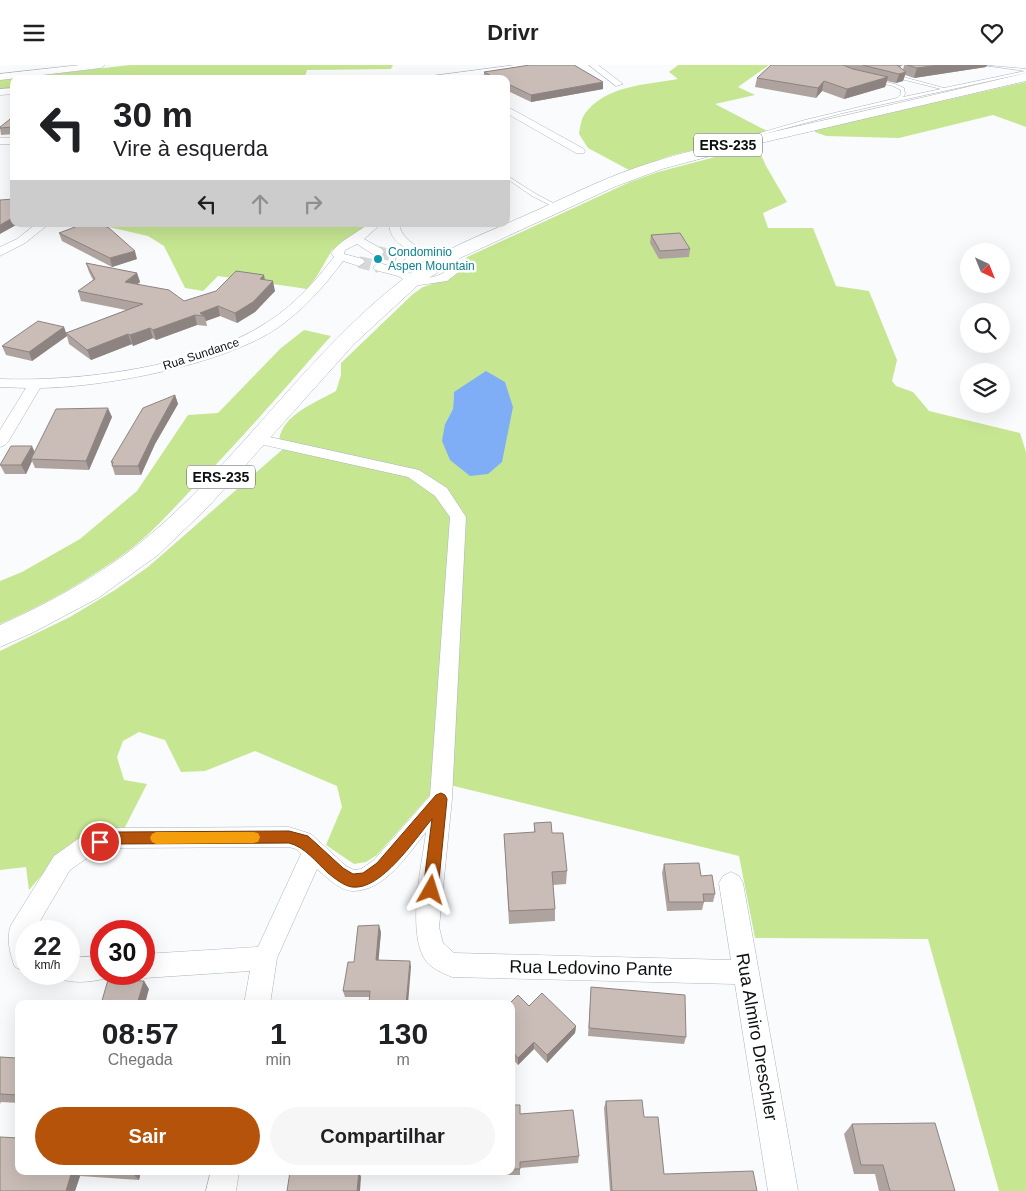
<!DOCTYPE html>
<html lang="pt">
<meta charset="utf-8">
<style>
body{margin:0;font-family:Helvetica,sans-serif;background:#f6f6f6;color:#202124;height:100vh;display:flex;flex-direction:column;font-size:19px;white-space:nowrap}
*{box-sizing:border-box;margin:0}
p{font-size:16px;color:#757577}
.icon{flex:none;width:28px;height:28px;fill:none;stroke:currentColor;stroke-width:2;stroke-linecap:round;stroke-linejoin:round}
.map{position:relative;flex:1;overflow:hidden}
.details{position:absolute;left:15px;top:935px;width:500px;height:175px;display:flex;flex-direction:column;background:#fff;border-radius:10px;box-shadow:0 5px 20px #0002}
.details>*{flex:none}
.banner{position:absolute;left:10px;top:10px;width:500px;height:152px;border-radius:10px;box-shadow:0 5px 20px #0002;background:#fff;color:#202124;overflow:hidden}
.needle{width:32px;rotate:137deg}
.buttons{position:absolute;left:960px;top:178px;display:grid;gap:10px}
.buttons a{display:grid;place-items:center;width:50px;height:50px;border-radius:50%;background:#fff;box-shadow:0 5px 20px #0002;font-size:25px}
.speed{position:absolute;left:15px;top:855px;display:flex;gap:10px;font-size:25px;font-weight:700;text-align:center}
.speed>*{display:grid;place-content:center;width:65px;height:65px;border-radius:50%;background:#fff;box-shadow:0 5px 20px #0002;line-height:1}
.speed small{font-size:12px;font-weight:400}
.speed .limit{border:8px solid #d22;background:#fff;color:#111}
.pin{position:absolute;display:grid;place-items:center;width:42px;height:42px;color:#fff;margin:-21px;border:2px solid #fff;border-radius:50%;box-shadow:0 1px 5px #0007}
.me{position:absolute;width:55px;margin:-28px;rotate:6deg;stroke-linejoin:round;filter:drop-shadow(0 0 4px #0008)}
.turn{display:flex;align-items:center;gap:18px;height:105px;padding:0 20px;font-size:22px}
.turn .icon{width:65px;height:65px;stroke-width:2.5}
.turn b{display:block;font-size:35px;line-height:42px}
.lanes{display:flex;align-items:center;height:48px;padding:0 20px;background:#0003;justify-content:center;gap:25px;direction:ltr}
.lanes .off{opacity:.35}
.eta{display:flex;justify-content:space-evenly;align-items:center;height:85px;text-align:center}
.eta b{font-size:30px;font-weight:700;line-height:35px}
.button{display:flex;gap:10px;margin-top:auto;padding:10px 20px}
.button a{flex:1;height:58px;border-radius:30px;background:#b45309;color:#fff;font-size:20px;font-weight:700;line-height:58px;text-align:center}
.button a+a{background:#f6f6f6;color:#202124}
header{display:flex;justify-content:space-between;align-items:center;height:65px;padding:0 20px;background:#fff;font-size:22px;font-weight:700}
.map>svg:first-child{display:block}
.green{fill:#c6e692;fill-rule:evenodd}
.water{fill:#80aef6}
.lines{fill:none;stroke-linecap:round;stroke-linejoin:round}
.minor-tunnel{stroke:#d6d8da;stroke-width:12;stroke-dasharray:12 6;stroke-linecap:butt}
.service-casing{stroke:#abb4bd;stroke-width:1}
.minor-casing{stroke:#abb4bd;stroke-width:1}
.primary-casing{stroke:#abb4bd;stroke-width:1}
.service{fill:#fff;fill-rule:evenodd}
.minor{fill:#fff;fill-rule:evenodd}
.primary{fill:#fff;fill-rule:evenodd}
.wall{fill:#aea39e}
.shaded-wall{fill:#8d8481}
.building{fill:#cabdb8;stroke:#8d8481}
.route{fill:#b45309;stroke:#753606}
.slow{fill:#f59e0b}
.culture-dot{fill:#0f9aa8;stroke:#fff;stroke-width:2}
.labels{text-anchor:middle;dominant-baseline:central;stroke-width:5;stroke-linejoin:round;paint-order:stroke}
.far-culture-label{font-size:12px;fill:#0d838f;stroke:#fff;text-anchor:start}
.far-street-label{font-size:12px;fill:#0e1114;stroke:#fff}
.shield{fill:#fff;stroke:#56585a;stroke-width:1}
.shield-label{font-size:14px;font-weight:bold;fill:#0e1114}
.near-street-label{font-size:18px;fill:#0e1114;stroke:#fff}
</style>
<header><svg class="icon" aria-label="menu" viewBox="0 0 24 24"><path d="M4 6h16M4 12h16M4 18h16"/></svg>Drivr<svg class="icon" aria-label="heart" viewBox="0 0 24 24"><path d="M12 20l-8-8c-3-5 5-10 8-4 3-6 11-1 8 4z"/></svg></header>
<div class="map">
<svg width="1026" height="1126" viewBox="0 0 1026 1126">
<rect width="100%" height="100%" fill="#f9fbfd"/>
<g class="green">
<polygon points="130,0 393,0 391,4 307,5 304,14 14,14 14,24 0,25 0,15"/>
<path d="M678 0H769L738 22 755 30 715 39 769 67 673 90 629 105 588 83 579 69C580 63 581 55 584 50 605 20 646 20 678 14L669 7Z"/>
<polygon points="1026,17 1026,62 993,50 899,73 826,71 815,67 815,65"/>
<path d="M757 81 766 101 787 137 763 148 768 163H813L836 221 869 226 897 295 892 316 896 321 913 327 929 346 1020 368 1026 387V1126H999L928 874 755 873 739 791 450 720 462 452 432 416 279 375C283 349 315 338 336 326L341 310V298L413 229 423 222 453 212 458 205 460 199 467 192 630 117 658 107ZM454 327 471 411 445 359 453 344Z"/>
<polygon points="58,159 368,159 332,185 317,211 307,224 218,211 203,226 185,223 164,181 148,171 100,160 56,162"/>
<path d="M304 265 331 271C285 323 240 376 191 425 171 446 151 469 128 486 88 515 46 539 0 559V516L22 507 80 474 137 426 188 350 218 348 281 283Z"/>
<polygon points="283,384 411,412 437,429 446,440 450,453 430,730 377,790 366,797 354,799 326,780 342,742 337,721 255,686 205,706 181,707 165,675 139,667 123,676 117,692 124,715 147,719 122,768 59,790 29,825 26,802 0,805 0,586 70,552 115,525 148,502"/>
</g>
<polygon class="water" points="486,306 505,317 513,342 502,397 488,409 470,411 450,395 442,376 445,359 453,344 454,327"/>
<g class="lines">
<g class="minor-tunnel">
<polyline points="378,187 397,192"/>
<polyline points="359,197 379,202"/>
</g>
<g class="service-casing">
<g id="service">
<polygon points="884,0 888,0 903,12 944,23 1025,6 982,0 1026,4 1026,8 843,48 734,77 732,76 805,55 897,33 901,29 901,25 893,21 873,16 873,14 895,19 904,23 905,29 903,32 941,24 901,14"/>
<polygon points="506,110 536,129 561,142 556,143 532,131 506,113"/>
</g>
</g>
<g class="minor-casing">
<g id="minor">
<polygon points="80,0 105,0 101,3 0,15 0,9"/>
<polygon points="515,0 537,0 533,3 452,14 428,14 432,11"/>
<polygon points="589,0 598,0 623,19 616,21"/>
<polygon points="14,23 14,29 0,30 0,24"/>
<polygon points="506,41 584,84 585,86 584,88 576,88 506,48"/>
<rect x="0" y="73" width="14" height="6"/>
<polygon points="36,159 49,159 25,178 0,191 0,182 17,174"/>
<path d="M368 159H381L364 174 382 184 384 187 382 190H374L357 179 345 185 344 189 363 194 365 197 359 201 343 196C324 222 302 246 276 264 221 300 106 322 40 323L8 377 5 380 0 382V365L26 323 0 322V314C79 317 199 302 266 258 293 241 315 217 334 192L331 188C338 177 357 168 368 159Z"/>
<path d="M389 159H399C403 182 436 190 456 194L461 201 460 206 447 216 420 220 409 218 398 211 375 205 373 202 379 198 397 203 406 193 420 191C406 183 390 177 389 159ZM431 196 448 200V205C437 213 420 217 408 207 411 197 422 197 431 196Z"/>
<path d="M256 369 419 405 447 423 466 452 452 734 439 862 443 878 454 888 731 895 719 818 723 811 731 807 739 811 743 818 798 1126H768L735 919 452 912C443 908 432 904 426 896 406 868 422 800 426 767 408 789 385 826 353 826 340 826 326 812 317 804L277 893 270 939H244L250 906 144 913 135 909H144V889L258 882 301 789 296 784 289 782 115 783 93 789 70 805 34 866H26V907L15 902C10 890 6 873 11 860L54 791 78 774 86 771 115 763 289 762 311 769 346 801 354 805 361 804 374 795 430 731 450 452 435 431 408 412 251 377 248 374 251 371Z"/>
<path d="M101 891V909H111L110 912C95 917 75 919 60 914L58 909H69V893Z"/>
<polygon points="211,1106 239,1106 236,1126 206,1126"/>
</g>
</g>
<g class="primary-casing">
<path id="primary" d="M1026 8V16L748 81 662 104 614 122 460 193 418 220 354 279 208 442 158 490 98 533 32 568 0 582V560C49 538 97 512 140 478 238 399 306 288 407 211 442 184 484 169 524 151 561 135 597 116 635 103 690 84 747 73 803 60 878 43 952 26 1026 8Z"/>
</g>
<use href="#service" class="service"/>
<use href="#minor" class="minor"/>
<use href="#primary" class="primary"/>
</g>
<g class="wall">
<polygon points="771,0 903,0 900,2 903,5 904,0 987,0 986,2 914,13 905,10 903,16 896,18 887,16 885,22 844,34 822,26 816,33 755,22 757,13"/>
<polygon points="484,7 603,24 531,37 506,25 506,14 484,14"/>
<polygon points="14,51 14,69 1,70 0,63"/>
<polygon points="59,168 137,194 112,202 62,176"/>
<polygon points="651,170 690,184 689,192 659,194 650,178"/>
<polygon points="86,198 137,208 140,217 138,219 184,236 265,215 275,226 255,247 237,258 220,251 206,256 207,261 197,260 156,275 153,273 133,281 132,279 91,295 69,279 67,271 32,296 6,290 2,281 64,262 66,268 126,245 81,236 78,226 93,215 89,207"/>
<polygon points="175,330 178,339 155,379 141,410 115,410 111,397"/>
<polygon points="112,352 89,405 35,403 32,396 26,409 5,409 0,400 35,387"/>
<polygon points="534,758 552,768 567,806 566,819 553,820 555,844 555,856 509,859 504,769 534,768"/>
<polygon points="664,799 701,811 715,829 713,837 704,837 702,845 667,846 662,808"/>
<polygon points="381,867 378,895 411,902 370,932 345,932 343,926 354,897"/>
<polygon points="591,922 686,972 684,979 588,971"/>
<polygon points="511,939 529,941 576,961 575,968 547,998 534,984 518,1000 511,992"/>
<polygon points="19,986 19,1038 1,1037 0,1039 0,992 16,993"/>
<polygon points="606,1036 644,1052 664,1109 757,1126 610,1126 604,1043"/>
<polygon points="511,1040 520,1049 579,1091 578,1098 520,1103 520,1110 481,1110 480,1106 511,1106"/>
<polygon points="852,1059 955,1126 879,1126 875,1109 854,1109 844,1069"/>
<polygon points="19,1106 141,1106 139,1115 80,1111 75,1126 0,1126"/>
</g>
<g class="shaded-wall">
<polygon points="939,0 987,0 986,2 914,13 917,3"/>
<polygon points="906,7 903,16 896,18 899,9"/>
<polygon points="888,12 885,22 844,34 847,24"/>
<polygon points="824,16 822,26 816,33 818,23"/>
<polygon points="603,17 603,24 531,37 531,30"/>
<polygon points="14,152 14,159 18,159 0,169 0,160"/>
<polygon points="135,186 137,194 112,202 110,193"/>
<polygon points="137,208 140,217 128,226 125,217"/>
<polygon points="264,210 266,220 260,214"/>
<polygon points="273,216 275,226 255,247 237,258 235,248"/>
<polygon points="218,241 220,251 206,256 204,251 200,248"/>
<polygon points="195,250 197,260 156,275 153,265"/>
<polygon points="64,262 67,271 32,296 29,287"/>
<polygon points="150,263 153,273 133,281 130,270"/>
<polygon points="128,269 132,279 91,295 87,285"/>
<polygon points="175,330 178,339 155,379 141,410 138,401 153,370"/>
<polygon points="108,343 112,352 89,405 86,396"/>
<polygon points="32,381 36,390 31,394 32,396 26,409 21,400"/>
<polygon points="379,860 381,867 378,902 376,895"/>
<polygon points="410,896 411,902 408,939 406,939"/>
<polygon points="144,916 149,924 145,939 137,939"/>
<polygon points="576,961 575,968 547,998 547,990"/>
<polygon points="534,977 534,984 518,1000 518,993"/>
<polygon points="72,1106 74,1106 80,1111 75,1126 66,1126"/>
<polygon points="133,1106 141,1106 139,1115 132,1108"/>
<polygon points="359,1106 361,1112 360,1126 357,1126"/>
</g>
<g class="building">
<polygon points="530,0 574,0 603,17 531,30 506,18 506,14 497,14 484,7"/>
<polygon points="771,0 843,0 853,4 888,12 847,24 824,16 818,23 757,13"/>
<polygon points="862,0 897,0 906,7 899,9"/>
<polygon points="907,0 939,0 917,3"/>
<polygon points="14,51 14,62 0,63 0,62"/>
<polygon points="14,134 14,152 0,160 0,135"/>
<polygon points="83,159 100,159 109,163 135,186 110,193 59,168"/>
<polygon points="680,168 690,184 660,186 651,170"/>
<polygon points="86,198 137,208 125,217 169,225 184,236 216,226 236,206 264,210 260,214 273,216 253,237 235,248 218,241 200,248 204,251 195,250 153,265 150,263 130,270 128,269 87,285 66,268 143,239 78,226 95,214"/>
<polygon points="38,256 64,262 29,287 2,281"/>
<polygon points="175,330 153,370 138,401 112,401 113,397 111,397 143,343"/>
<polygon points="108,343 86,396 31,394 56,344"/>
<polygon points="11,381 32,381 21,400 0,400"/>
<polygon points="551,757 552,768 563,768 567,806 552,807 555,844 509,846 504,769 535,767 534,758"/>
<polygon points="699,798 701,811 712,810 715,829 703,829 704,837 669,837 664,799"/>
<polygon points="379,860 376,895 410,896 406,939 369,939 370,926 343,926 348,897 354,897 358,861"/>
<polygon points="108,915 144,916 137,939 101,939"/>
<polygon points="591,922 685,930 686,972 589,963"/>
<polygon points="542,928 576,961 547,990 534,977 518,993 511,985 511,939 509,939 518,930 529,941"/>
<polygon points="19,986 19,1030 0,1029 0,992 16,993"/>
<polygon points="642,1035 644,1052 658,1052 664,1109 753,1106 757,1126 612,1126 606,1036"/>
<polygon points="511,1040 520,1040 520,1049 573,1045 579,1091 520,1097 520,1104 511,1104"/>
<polygon points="935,1058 955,1126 890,1126 883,1100 861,1100 852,1059"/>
<polygon points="0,1072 19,1073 19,1106 72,1106 66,1126 0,1126"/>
<polygon points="102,1106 133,1106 132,1108"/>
<polygon points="359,1106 357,1126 287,1126 290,1107"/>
</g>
<path class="route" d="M441 728 445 730 447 734 438 825 436 830 431 832 426 830 423 825 432 754C415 774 381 826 352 822 344 821 334 813 328 808 316 797 305 782 289 778L115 779 100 783 95 782 93 777 95 773 115 767 289 766 308 771 343 803 353 809 363 808 377 798 436 730Z"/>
<polygon class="slow" points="156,767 253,767 258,768 260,772 258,777 253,778 156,779 152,777 150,773 152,769"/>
<circle class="culture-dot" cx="378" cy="194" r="5"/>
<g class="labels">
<g class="far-culture-label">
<text x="388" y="187">Condominio<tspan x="388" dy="14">Aspen Mountain</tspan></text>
</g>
<g class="far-street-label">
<text transform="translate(201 289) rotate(-18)">Rua Sundance</text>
</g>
<g class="shield">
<rect x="694" y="68.5" width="68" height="23" rx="4"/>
<rect x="187" y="400.5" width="68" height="23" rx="4"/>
</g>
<g class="shield-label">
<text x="728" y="80">ERS-235</text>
<text x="221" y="412">ERS-235</text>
</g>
<g class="near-street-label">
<text transform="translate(591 903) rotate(1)">Rua Ledovino Pante</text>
<text transform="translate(757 972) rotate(80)">Rua Almiro Dreschler</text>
</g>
</g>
</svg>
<div class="buttons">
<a><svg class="needle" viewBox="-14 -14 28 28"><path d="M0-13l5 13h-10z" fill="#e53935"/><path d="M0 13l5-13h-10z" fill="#757577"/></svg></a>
<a><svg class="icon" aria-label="search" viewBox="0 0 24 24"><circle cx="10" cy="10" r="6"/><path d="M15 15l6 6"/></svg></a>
<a><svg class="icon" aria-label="layers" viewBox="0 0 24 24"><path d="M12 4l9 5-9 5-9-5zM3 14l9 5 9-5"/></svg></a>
</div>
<div class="speed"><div>22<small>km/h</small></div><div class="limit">30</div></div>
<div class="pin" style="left:100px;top:777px;background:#d93025"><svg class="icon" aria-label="arrive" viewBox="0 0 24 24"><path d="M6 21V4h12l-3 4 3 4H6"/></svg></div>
<svg class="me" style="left:431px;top:825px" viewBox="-20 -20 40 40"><path d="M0-17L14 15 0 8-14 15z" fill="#b45309" stroke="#fff" stroke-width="4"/></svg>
<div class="banner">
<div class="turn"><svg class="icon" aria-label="left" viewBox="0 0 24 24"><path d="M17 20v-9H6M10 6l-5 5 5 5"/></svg><div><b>30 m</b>Vire à esquerda</div></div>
<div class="lanes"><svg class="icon" aria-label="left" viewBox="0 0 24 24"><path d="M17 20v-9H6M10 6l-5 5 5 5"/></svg><svg class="icon off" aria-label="ahead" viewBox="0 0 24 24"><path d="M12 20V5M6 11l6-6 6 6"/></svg><svg class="icon off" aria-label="right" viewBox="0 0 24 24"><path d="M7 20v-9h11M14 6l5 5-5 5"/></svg></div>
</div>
<section class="details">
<div class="eta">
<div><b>08:57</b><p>Chegada</p></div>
<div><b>1</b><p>min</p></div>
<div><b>130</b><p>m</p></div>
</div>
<div class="button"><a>Sair</a><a>Compartilhar</a></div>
</section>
</div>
